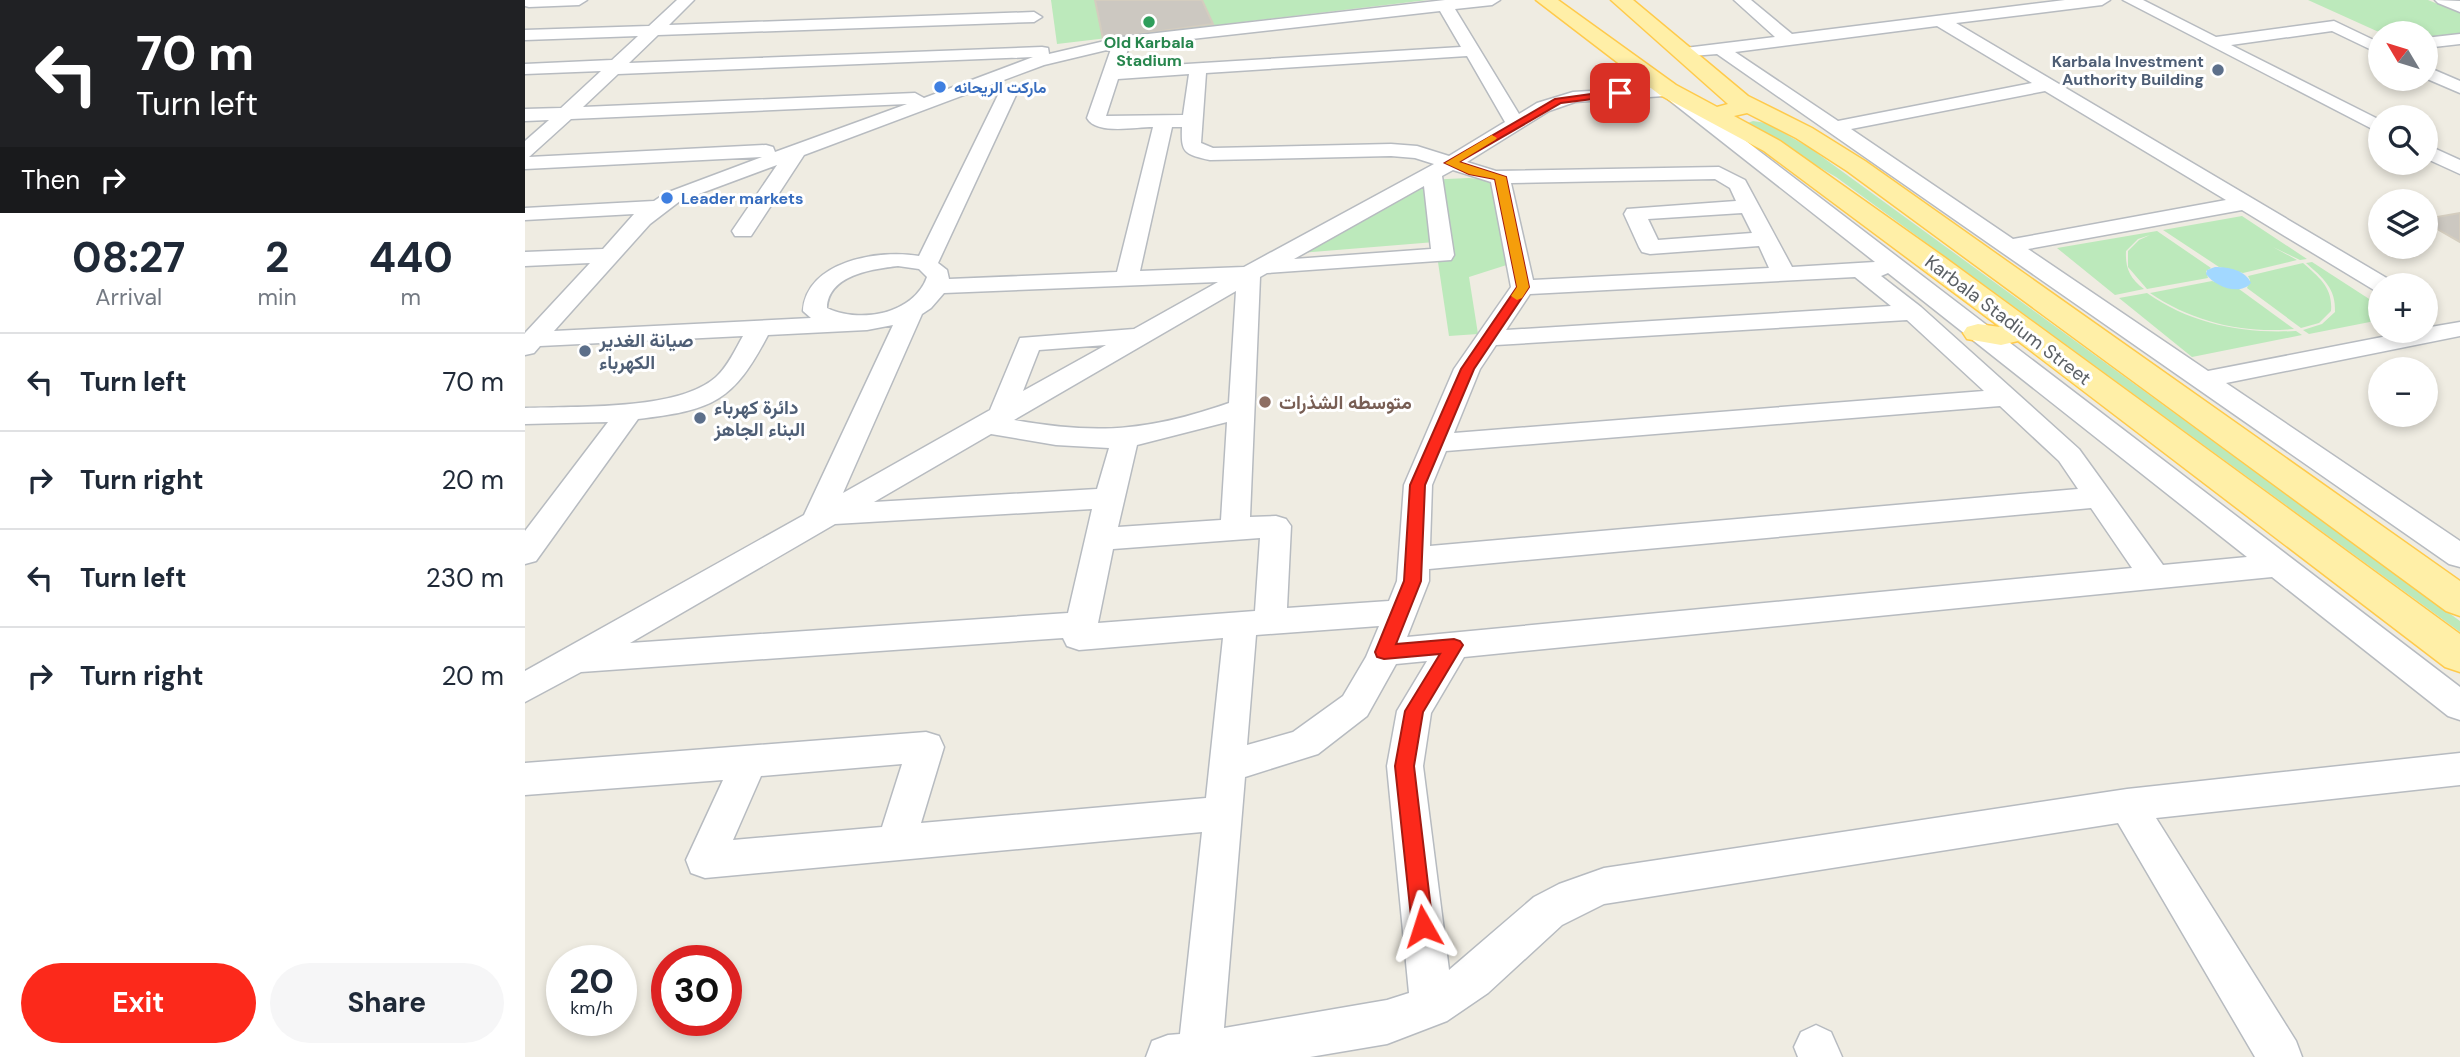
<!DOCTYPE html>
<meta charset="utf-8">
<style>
body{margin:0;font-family:"DM Sans",Vazirmatn,sans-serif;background:#f6f6f7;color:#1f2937;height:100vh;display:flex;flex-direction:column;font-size:26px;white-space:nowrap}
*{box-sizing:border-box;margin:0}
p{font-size:23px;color:#747a83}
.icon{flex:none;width:38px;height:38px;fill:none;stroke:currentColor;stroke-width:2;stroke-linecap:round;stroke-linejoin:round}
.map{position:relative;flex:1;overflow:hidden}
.panel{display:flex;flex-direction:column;background:#fff;width:525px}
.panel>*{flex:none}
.top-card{background:#202124;color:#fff;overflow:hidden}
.needle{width:46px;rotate:308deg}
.tools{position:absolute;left:1843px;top:21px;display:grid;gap:14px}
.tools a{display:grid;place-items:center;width:70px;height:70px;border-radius:50%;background:#fff;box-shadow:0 4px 10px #0003;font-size:35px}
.speed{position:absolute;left:21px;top:945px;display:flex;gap:14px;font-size:35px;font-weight:700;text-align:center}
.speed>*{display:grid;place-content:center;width:91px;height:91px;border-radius:50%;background:#fff;box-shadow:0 4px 10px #0003;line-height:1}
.speed small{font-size:18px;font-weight:400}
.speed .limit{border:10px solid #d22;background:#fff;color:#111}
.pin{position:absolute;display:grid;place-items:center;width:60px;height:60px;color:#fff;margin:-30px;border-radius:14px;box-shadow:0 4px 10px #0006}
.me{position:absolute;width:77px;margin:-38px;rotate:354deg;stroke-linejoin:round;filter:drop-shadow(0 0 5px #0008)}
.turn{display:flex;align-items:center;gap:24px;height:147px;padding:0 21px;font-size:32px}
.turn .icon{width:91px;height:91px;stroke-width:2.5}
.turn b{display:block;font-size:49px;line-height:60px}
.then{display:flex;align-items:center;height:66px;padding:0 21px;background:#0003;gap:14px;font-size:26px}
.eta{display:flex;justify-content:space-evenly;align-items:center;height:119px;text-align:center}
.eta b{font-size:42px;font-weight:700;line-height:49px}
.primary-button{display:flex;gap:14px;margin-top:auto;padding:14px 21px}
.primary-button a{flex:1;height:80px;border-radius:42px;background:#fc291b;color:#fff;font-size:28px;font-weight:700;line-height:80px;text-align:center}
.primary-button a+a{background:#f6f6f7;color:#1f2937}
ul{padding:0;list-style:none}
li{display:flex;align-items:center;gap:21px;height:98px;padding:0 21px;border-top:2px solid #e0e1e3}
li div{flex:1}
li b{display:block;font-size:26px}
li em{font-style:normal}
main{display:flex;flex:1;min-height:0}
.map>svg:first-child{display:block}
.green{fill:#bce9bb}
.water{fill:#a2d8ff}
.building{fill:#ccc8c1;stroke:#d4cdbf;stroke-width:2}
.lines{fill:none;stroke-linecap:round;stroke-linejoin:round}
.minor-casing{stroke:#b7bbc0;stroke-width:3}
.major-casing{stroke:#ffca4b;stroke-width:3}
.minor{fill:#fff;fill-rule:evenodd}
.major{fill:#ffefa7;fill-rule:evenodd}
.route{fill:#fc291b;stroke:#a41b12;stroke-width:2}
.slow{fill:#f59e0b}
.leisure-dot{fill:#2e9e5b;stroke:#fff;stroke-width:2.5}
.service-dot{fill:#5c6f8a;stroke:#fff;stroke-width:2.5}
.shop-dot{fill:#3f7fe0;stroke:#fff;stroke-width:2.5}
.education-dot{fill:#8d6e63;stroke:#fff;stroke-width:2.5}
.labels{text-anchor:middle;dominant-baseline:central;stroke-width:6;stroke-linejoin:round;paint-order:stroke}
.far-leisure-label{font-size:16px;font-weight:bold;fill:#27864d;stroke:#fff}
.far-service-label{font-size:16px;font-weight:bold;fill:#4e5e75;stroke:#fff;text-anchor:end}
.far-shop-label{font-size:16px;font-weight:bold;fill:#366cbe;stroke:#fff;text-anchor:start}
.street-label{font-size:19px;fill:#5a5f64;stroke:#fff}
.service-label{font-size:19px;font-weight:bold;fill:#4e5e75;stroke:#fff;text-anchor:start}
.education-label{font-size:19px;font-weight:bold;fill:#785e54;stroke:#fff;text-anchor:start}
</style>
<main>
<section class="panel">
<div class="top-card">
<div class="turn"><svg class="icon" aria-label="left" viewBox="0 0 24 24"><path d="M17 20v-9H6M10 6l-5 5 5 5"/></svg><div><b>70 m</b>Turn left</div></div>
<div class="then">Then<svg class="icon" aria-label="right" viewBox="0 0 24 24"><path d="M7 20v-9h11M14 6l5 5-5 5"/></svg></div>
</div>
<div class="eta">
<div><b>08:27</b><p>Arrival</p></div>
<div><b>2</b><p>min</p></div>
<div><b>440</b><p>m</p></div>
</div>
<ul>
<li><svg class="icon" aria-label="left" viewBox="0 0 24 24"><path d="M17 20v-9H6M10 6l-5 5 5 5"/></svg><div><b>Turn left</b></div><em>70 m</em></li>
<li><svg class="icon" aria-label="right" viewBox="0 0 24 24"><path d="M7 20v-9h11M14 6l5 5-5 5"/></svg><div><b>Turn right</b></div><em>20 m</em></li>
<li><svg class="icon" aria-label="left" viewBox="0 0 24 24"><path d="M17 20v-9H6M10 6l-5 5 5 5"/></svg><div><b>Turn left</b></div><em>230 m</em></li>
<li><svg class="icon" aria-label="right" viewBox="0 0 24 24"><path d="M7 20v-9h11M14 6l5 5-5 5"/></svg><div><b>Turn right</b></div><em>20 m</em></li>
</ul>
<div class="primary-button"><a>Exit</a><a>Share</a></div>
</section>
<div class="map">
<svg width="1935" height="1057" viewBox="0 0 1935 1057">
<rect width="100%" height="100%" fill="#efece2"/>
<g class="green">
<polygon points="526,0 903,0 532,44"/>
<polygon points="1783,0 1903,0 1935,13 1935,33 1901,38 1900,33 1856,33"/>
<polygon points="1228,121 1241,123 1285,148 1935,621 1935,632 1311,177 1220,124"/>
<polygon points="944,178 971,181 991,262 944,277 953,334 924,336 910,242 775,253 900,180"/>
<polygon points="1717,216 1782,259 1775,260 1748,247 1772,260 1718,273 1694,267 1638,230"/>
<path d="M1632 231 1686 268 1681 271 1683 278 1622 289 1603 267V251L1614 240 1625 235 1613 239 1601 251C1600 268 1605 279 1619 289L1590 295 1532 248Z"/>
<path d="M1787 262 1855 306V320L1784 334 1778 330 1797 324 1810 312C1811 288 1798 278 1781 263Z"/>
<path d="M1778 263C1795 278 1808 288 1806 311L1794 323 1776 328 1722 288 1725 280 1723 276Z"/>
<path d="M1687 281 1714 289 1769 329C1719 334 1667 322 1625 293Z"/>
<path d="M1622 293C1666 324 1718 334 1771 331L1777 335 1667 357 1594 298Z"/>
</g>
<path class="water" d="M1690 267C1704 267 1720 270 1726 283 1715 296 1690 287 1681 274L1682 270Z"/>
<g class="building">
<polygon points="570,0 677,0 688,24 578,39"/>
<polygon points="1935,213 1935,242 1900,222 1900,219"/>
</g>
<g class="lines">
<g class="minor-casing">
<g id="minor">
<polygon points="0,0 62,0 54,5 4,7 0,6"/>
<path d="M152 0H169L144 25 509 12 517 17 509 22 133 35 104 63 517 47 523 48 524 54 597 37 920 0H975L967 5 930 9 994 114 1012 103 1048 92 1149 86 1935 687V720L1923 716 1747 577 939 657 906 713 898 766 924 970 1009 897 1034 884 1079 868 1602 789 1935 753V785L1631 818 1771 1041 1777 1057H1730L1593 823 1079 904 1037 925 963 993 922 1021 862 1044 785 1057H621L627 1041 643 1035 655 1034 677 832 180 878 166 873 161 860 198 780 0 795V763L401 732 414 736 419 747 396 823 681 798 698 638 554 650 542 646 538 638 56 672 0 702V671L279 515 368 325 342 330 243 335C208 402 188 410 113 419L11 561 0 564V531L83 422 0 424V408C51 406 153 411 191 377 203 366 210 350 218 336L15 346 9 353 0 355V333L65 263 0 266V252L78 249 109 214 0 220V208L129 201 141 193 237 157 0 169V141L24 120 0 121V109L36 108 76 71 0 74V64L87 60 113 36 0 40V30L124 26ZM915 11 936 47 597 68 604 46ZM586 49 562 118C571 135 610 127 628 127L592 272 424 279 422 270 413 263 491 95 482 90 473 95 394 256C354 249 281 261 278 311L286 318 29 331 125 224 155 201 252 165 207 231 210 236H226L279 155 519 65ZM942 56 980 122 924 156 892 146 866 144 688 148 676 143 681 73ZM508 57 399 98 390 93 58 107 93 74ZM664 74 658 115 581 116 593 79ZM1139 96 1350 262 1267 267 1220 180 1194 167 971 171 942 162 1024 111 1050 102ZM382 104 250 152 248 147 241 145 4 157 46 119ZM647 127H657C656 153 659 154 685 160L866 156 890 158 909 164 719 267 615 271ZM928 170 966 182 986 287 929 369 879 485 872 581 864 601 762 608 766 526 761 519 751 516 725 517 735 277 742 273 926 260 929 255 917 176ZM1190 179 1205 188 1211 201 1102 209 1099 214 1114 247 1117 252 1125 254 1234 246 1244 268 1008 280 986 183ZM899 186 906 249 769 259ZM1217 213 1227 233 1133 240 1123 219ZM373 266 394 269 402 277C389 314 335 324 302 308 303 275 347 269 373 266ZM1363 273 1722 557 1638 565 1554 449 1396 307 1356 276ZM1330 277 1366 306 981 330 1005 294ZM693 282 609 329 495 338 465 410 318 493 397 314 406 308 419 293ZM711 291 704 403C624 431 572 435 489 420ZM1382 320 1459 391 929 433 955 369 971 345ZM581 345 498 391 514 350ZM1475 406 1534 461 1553 489 905 546 907 485 921 451ZM702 422 696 520 593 527 612 445ZM466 434 531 445 584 448 572 489 349 502ZM1566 508 1607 568 882 637 904 581V569ZM567 509 543 613 105 643 310 524ZM735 538 730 611 573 623 588 549ZM854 626 841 657 818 696 768 732 722 745 731 635ZM902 661 872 711 862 766 884 993 862 1000 699 1028 720 777 793 754 842 716 871 664ZM377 764 357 827 208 840 236 776Z"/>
<path d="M1209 0H1226L1267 34 1540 0H1585L1577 5 1431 23 1865 280 1869 285H1855V291L1849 290 1717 210 1503 249 1683 371 1888 331H1900V328L1935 322V336L1701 383 1935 541V567L1924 564 1192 54 1154 57 1152 53 1154 49 1160 48 1250 37ZM1412 26 1507 83 1313 121 1210 52ZM1520 91 1701 200 1488 239 1326 129Z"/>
<polygon points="1598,0 1618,0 1691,37 1809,21 1855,43 1855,54 1807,31 1706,45 1855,120 1855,133"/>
<polygon points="1910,0 1935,1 1935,12 1913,3"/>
<polygon points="1935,34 1935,44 1900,48 1900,38"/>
<polygon points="1900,66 1935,81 1935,93 1900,78"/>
<polygon points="1900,144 1935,160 1935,174 1900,158"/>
<polygon points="1291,1025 1306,1032 1317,1057 1273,1057 1269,1047 1276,1032"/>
</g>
</g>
<g class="major-casing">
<polygon id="major" points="1011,0 1033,0 1151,85 1192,107 1203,104 1086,0 1108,0 1223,96 1287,128 1340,161 1935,581 1935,616 1921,611 1322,171 1271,138 1222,113 1209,116 1255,141 1419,257 1935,634 1935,672 1920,667 1493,341 1476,345 1442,339 1438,333 1442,327 1453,324 1475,327 1239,151 1135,95"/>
</g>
<use href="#minor" class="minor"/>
<use href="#major" class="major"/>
</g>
<polygon class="route" points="1095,90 1099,91 1099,95 1036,103 934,162 981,177 1004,287 949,369 900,485 896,581 871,644 929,639 935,641 938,645 898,712 889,766 908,926 905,934 898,937 890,934 887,926 870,766 880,711 915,654 859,659 852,657 850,652 879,581 885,485 936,369 992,287 970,179 944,174 920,163 1030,99"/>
<polygon class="slow" points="967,135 972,138 970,140 934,162 981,177 1004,287 997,298 992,300 986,296 992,287 970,179 944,174 920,163"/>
<circle class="leisure-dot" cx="624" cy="22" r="7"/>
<g class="service-dot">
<circle cx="1693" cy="70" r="7"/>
<circle cx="60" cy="351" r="7"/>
<circle cx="175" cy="418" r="7"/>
</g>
<g class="shop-dot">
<circle cx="415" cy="87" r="7"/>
<circle cx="142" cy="198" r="7"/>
</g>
<circle class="education-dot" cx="740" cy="402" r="7"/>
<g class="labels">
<g class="far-leisure-label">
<text x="624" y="42">Old Karbala<tspan x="624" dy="18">Stadium</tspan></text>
</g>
<g class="far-service-label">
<text x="1679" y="61">Karbala Investment<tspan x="1679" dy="18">Authority Building</tspan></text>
</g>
<g class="far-shop-label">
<text x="429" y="87">ماركت الريحانه</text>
<text x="156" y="198">Leader markets</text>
</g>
<g class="street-label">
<text transform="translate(1483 320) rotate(37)">Karbala Stadium Street</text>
</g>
<g class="service-label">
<text x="74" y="340">صيانة الغدير<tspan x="74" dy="22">الكهرباء</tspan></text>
<text x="189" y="407">دائرة كهرباء<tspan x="189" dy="22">البناء الجاهز</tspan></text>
</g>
<g class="education-label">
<text x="754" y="402">متوسطه الشذرات</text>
</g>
</g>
</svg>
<div class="tools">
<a><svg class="needle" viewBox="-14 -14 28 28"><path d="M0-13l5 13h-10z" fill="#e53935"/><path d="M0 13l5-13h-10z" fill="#747a83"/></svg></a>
<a><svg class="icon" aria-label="search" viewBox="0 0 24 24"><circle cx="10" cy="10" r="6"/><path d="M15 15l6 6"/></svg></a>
<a><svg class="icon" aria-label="layers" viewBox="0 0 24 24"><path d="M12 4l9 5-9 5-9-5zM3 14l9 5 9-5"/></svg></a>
<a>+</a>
<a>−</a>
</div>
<div class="speed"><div>20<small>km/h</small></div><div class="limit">30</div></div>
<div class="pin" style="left:1095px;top:93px;background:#d93025"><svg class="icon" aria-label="arrive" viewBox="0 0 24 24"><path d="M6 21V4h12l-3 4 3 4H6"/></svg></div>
<svg class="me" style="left:898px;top:926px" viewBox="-20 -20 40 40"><path d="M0-17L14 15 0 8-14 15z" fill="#fc291b" stroke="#fff" stroke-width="4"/></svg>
</div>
</main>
